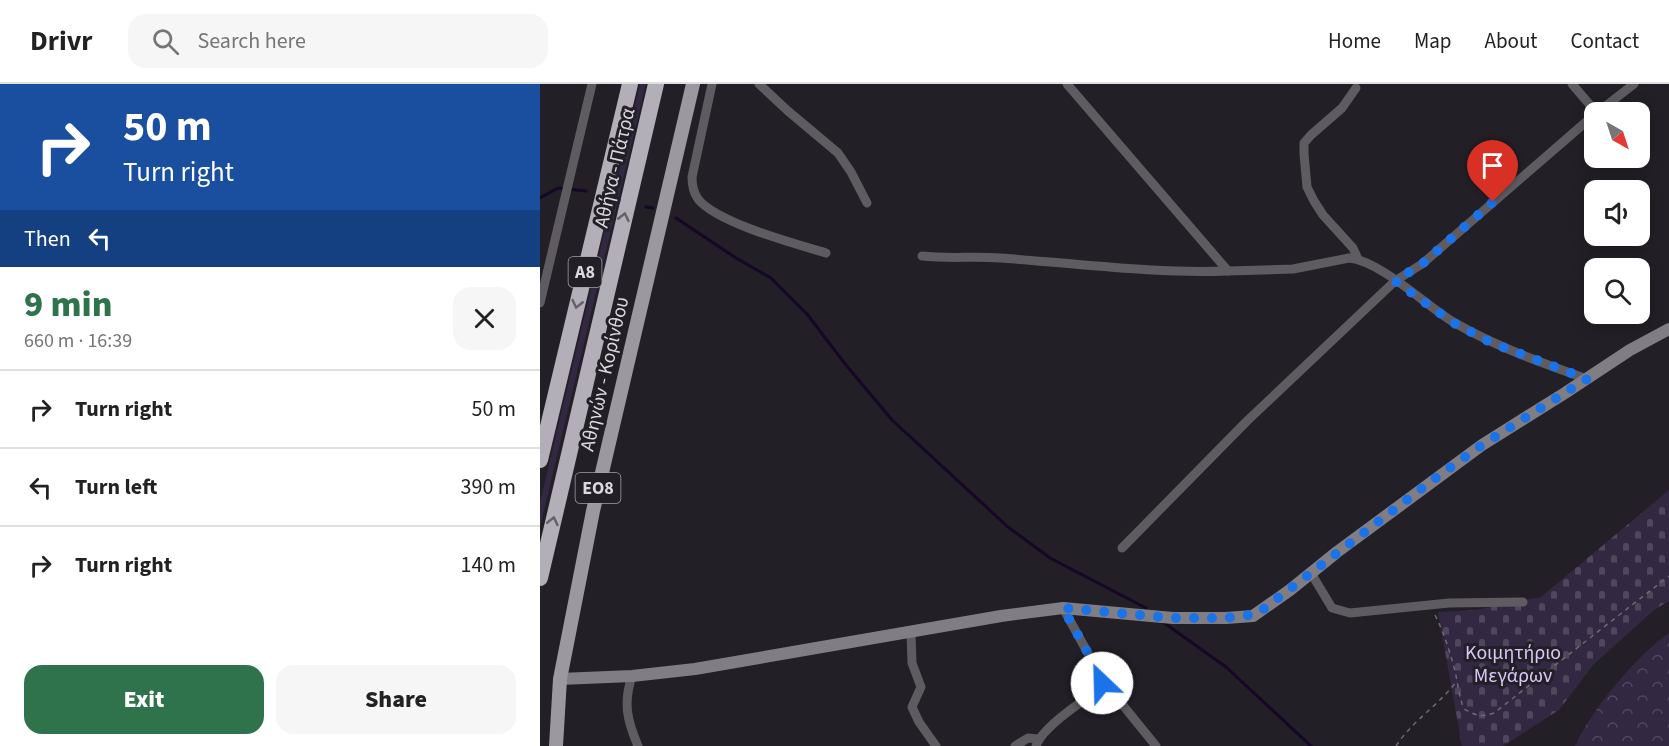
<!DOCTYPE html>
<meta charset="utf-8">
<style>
body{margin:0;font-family:"Source Sans 3",sans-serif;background:#f6f6f6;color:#222;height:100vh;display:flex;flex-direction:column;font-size:22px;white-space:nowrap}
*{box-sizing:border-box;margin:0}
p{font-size:20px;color:#767676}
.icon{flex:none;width:33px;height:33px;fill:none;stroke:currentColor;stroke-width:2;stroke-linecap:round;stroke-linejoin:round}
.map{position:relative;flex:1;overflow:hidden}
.side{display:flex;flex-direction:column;background:#fff;width:540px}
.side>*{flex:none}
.hud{background:#1a4fa0;color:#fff;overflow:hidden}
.needle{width:39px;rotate:141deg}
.fabs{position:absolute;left:1044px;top:18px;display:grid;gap:12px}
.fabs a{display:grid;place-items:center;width:66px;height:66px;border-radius:12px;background:#fff;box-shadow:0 3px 15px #0003;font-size:30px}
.pin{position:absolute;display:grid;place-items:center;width:51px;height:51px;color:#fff;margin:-62px -26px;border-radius:50% 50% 50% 0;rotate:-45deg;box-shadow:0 0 6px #0007}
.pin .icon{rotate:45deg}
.me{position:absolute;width:66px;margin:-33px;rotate:336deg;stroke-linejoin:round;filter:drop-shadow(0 0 4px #0008)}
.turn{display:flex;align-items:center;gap:21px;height:126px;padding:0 24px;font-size:27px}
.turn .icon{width:78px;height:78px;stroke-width:2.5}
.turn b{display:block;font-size:42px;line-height:51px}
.then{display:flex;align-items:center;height:57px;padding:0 24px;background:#0003;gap:12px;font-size:22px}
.round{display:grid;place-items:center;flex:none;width:63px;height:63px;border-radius:18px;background:#f6f6f6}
.head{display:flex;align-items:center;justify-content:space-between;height:102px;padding:0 24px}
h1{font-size:36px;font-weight:800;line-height:45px;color:#2e734b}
.cta{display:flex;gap:12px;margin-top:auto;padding:12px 24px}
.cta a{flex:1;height:69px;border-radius:18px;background:#2e734b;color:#fff;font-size:24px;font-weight:800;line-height:69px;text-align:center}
.cta a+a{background:#f6f6f6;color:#222}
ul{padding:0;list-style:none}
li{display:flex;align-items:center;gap:18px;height:78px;padding:0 24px;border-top:2px solid #e0e0e0}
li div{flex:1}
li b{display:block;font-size:22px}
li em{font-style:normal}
header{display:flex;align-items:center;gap:36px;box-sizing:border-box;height:84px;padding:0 30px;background:#fff;border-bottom:2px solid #e0e0e0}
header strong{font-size:28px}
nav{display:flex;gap:33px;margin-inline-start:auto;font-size:21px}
.search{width:420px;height:54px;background:#f6f6f6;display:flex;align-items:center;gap:15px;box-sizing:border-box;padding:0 21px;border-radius:18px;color:#767676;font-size:22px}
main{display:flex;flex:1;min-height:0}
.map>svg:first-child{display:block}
.green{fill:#332842}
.forest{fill:url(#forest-crowns)}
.cemetery{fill:url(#cemetery-stones)}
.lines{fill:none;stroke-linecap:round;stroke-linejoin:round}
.stream{stroke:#160726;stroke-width:3}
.path{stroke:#6d6b71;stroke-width:1.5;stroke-dasharray:4.5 4.5;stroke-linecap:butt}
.street{stroke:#5e5c60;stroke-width:9}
.secondary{stroke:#807e84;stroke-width:12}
.primary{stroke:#9b989f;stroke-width:14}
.highway{stroke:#b3afb8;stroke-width:16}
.oneway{stroke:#636068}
.route{stroke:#1a73e8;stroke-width:10;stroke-dasharray:0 18}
.labels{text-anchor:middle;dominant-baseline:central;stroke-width:6;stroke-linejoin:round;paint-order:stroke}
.shield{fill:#221f26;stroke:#a4a1a7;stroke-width:1.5}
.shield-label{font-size:18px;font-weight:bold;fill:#dbd9de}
.street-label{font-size:20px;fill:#dbd9de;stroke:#221f26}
.park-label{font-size:20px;fill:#dac6f9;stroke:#221f26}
</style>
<header>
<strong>Drivr</strong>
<div class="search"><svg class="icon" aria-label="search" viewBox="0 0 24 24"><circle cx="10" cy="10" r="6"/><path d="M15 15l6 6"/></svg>Search here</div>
<nav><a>Home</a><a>Map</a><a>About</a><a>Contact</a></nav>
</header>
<main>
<section class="side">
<div class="hud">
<div class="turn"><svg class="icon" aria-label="right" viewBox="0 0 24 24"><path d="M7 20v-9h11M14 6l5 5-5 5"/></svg><div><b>50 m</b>Turn right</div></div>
<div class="then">Then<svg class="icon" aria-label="left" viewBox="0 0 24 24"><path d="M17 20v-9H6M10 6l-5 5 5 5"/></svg></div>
</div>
<div class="head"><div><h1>9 min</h1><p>660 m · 16:39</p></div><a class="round"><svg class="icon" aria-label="close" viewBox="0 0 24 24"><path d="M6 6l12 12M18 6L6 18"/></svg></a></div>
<ul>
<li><svg class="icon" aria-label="right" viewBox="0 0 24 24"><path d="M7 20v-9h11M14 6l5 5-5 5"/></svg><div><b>Turn right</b></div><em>50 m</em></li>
<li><svg class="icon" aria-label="left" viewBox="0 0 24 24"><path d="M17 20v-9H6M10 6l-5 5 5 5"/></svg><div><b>Turn left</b></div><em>390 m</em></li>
<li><svg class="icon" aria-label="right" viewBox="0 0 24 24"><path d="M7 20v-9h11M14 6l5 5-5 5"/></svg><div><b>Turn right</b></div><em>140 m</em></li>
</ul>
<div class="cta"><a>Exit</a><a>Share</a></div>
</section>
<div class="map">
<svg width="1129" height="662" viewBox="0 0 1129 662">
<defs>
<pattern id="forest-crowns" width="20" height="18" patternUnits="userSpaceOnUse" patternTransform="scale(1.5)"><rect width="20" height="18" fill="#332842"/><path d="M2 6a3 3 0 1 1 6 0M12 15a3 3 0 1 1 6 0" fill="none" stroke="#50475d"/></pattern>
<pattern id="cemetery-stones" width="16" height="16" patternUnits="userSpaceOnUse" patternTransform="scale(1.5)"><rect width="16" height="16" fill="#332842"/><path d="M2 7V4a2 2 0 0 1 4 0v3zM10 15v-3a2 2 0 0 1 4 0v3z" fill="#50475d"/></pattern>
</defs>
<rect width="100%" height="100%" fill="#221f26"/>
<polygon class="green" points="100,0 106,0 0,443 0,418"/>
<path class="forest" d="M1129 549V662H1035C1051 626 1096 572 1129 549Z"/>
<polygon class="cemetery" points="1129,406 1129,517 1114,526 1053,581 1019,626 963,662 922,662 898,528 935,526 1001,513"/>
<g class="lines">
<g class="stream">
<polyline points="0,114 18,104 46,107"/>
<polyline points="106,123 113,124"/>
<polyline points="136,134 196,174 231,194 267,230 306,281 352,336 468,443 510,474 606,524"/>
<polyline points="623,538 686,583 771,662"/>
</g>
<g class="path">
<path d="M895 531C904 549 910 568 915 587 918 600 919 613 924 625 935 631 941 634 954 629L1129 492"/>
<path d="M856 662C872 637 898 622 916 598"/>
</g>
<g class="street">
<path d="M172 0 152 93C152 100 153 108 158 115 177 139 256 160 286 169"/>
<polyline points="219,0 248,27 298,69 311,88 327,119"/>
<path d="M527 0 688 187 753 185 809 174C841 177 886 222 915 239 957 263 1002 279 1047 295"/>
<polyline points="1032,0 1056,28"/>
<polyline points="816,4 802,24 771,51 764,59 764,70 767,103 774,117 783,131 813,164 818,175"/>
<polyline points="1058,28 1094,0"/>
<path d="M382 172C408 175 434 172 460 174 536 179 611 190 688 187"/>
<polyline points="0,219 52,0"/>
<polyline points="582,464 707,337 855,197 882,180 1054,31"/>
<polyline points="771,489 792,524 810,529 909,519 983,518"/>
<polyline points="371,549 372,579 381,603 372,623 379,638 396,662"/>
<path d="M92 592C83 619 87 636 98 662"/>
<polyline points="560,593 616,662"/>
<polyline points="475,662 488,654 498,655"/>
<path d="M496 662C502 643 541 619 557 606L562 599 555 582 523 524"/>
</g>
<polyline class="secondary" points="20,595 92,592 155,585 461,532 523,524 633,534 686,534 713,532 750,506 797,468 942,361 1025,309 1090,266 1129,245"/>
<polyline class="primary" points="16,662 20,595 53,427 153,0"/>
<g class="highway">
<polyline points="0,376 90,0"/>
<polyline points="0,494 116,0"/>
</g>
</g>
<defs><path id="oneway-chevron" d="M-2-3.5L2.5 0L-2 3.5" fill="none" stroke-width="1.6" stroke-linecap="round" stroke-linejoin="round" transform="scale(1.5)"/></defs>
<g class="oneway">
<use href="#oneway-chevron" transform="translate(84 133) rotate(-77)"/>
<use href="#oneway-chevron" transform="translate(37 220) rotate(103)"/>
<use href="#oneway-chevron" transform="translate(13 437) rotate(-77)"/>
</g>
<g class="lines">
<polyline class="route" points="562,599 555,582 523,524 633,534 686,534 717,530 897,393 942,361 1047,295 952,259 912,238 855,197 882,180 953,118"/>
</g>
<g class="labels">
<g class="shield">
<rect x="28.5" y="173" width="33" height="30" rx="4.5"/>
<rect x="35.5" y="389" width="45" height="30" rx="4.5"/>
</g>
<g class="shield-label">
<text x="45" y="188">Α8</text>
<text x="58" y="404">ΕΟ8</text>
</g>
<g class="street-label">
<text transform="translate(75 84) rotate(-77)">Αθήνα - Πάτρα</text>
<text transform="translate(65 290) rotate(-77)">Αθηνών - Κορίνθου</text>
</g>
<g class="park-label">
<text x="973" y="569">Κοιμητήριο<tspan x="973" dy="23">Μεγάρων</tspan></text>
</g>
</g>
</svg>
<div class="fabs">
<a><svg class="needle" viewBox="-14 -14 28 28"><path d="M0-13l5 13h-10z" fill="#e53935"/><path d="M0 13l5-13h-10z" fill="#767676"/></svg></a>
<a><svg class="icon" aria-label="sound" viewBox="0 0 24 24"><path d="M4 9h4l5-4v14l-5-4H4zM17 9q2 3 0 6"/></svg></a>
<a><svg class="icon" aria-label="search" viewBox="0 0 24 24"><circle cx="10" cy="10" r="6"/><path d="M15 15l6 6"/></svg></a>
</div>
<div class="pin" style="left:953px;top:118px;background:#d93025"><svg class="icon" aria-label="arrive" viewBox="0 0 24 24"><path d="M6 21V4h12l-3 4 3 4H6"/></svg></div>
<svg class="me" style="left:562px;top:599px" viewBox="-20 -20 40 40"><circle r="19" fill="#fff"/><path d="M0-13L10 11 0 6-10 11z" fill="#1a73e8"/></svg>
</div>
</main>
